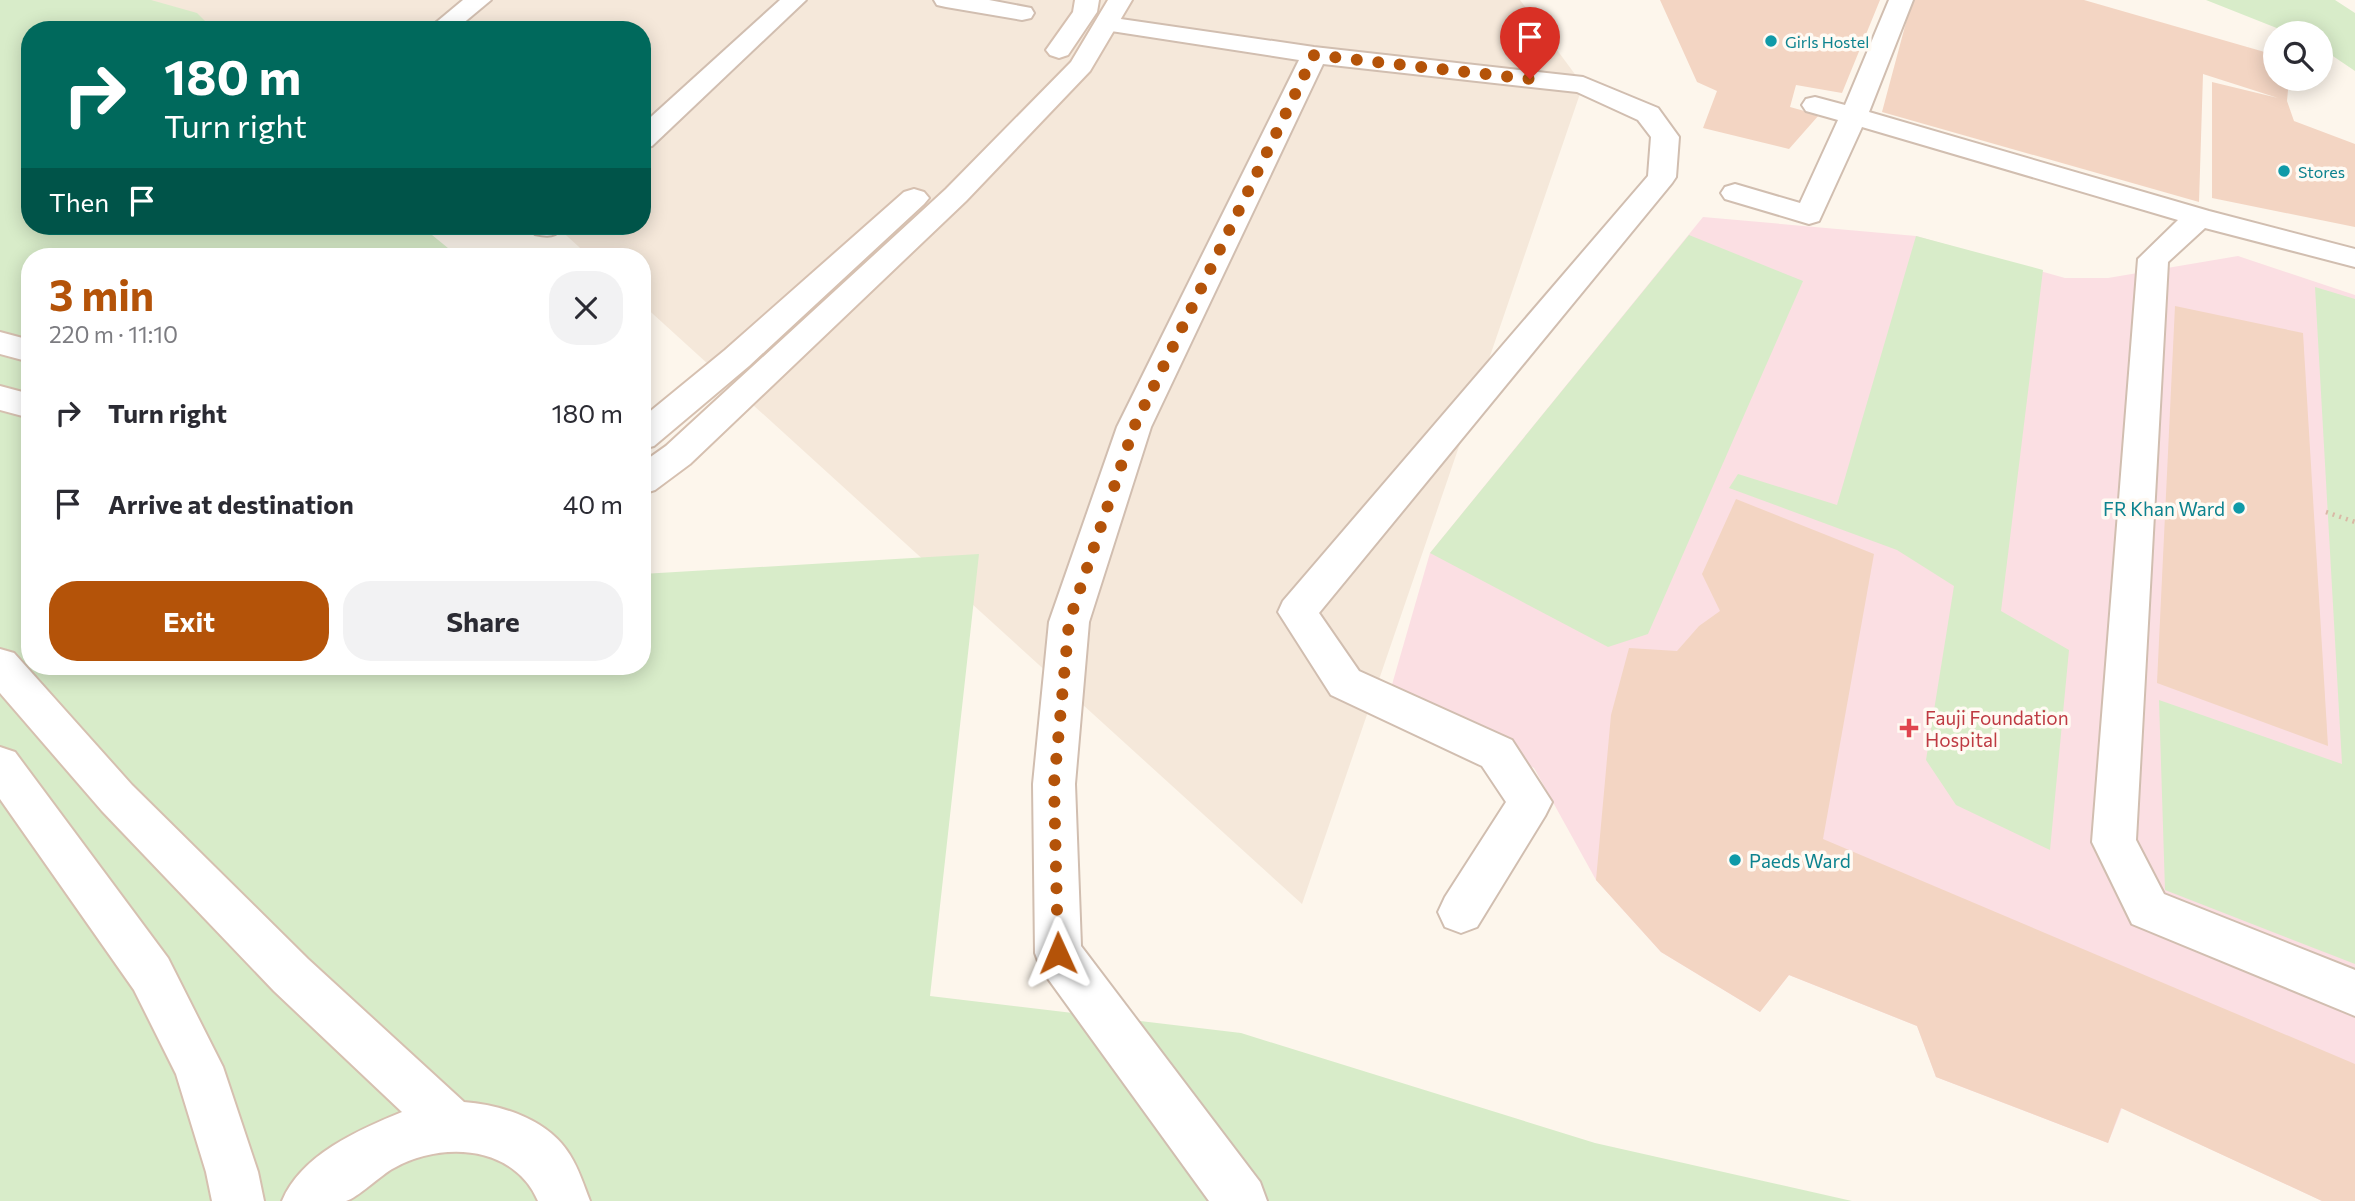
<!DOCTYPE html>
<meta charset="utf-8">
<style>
body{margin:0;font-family:Commissioner,sans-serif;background:#f2f2f3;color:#2b2b33;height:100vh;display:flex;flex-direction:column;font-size:26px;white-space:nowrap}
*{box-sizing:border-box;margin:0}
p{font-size:23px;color:#7c7c81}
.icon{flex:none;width:38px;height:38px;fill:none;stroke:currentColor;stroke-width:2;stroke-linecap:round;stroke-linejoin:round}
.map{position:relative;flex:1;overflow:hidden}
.details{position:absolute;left:21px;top:248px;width:630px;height:427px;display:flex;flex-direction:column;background:#fff;border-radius:28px;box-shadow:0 4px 18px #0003}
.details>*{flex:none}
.banner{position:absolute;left:21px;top:21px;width:630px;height:214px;border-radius:28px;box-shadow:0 4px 18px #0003;background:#00695c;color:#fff;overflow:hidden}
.controls{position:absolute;left:2263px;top:21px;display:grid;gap:14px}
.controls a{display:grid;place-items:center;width:70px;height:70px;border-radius:50%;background:#fff;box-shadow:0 4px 18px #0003;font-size:35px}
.pin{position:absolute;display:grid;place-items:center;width:60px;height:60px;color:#fff;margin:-72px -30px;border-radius:50% 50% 50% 0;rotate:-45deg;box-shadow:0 0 7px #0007}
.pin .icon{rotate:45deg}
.me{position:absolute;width:77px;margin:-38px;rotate:359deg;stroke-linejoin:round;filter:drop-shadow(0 0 5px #0008)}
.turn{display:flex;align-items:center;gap:24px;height:147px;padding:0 28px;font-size:32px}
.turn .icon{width:91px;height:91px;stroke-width:2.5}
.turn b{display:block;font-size:49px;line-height:60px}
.then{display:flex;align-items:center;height:66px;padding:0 28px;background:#0003;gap:14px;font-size:26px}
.round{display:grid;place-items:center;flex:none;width:74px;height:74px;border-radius:28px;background:#f2f2f3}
.headline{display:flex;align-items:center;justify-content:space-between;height:119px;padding:0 28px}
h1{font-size:42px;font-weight:700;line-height:52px;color:#b45309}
.action{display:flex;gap:14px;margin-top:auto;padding:14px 28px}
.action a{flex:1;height:80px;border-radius:28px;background:#b45309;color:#fff;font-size:28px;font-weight:700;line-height:80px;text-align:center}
.action a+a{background:#f2f2f3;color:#2b2b33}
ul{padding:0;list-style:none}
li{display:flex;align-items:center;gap:21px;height:91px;padding:0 28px}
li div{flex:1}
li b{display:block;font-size:26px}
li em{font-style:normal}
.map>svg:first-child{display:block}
.residential{fill:#f5e8da}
.medical{fill:#fbdfe3}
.green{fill:#d8ecc9}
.building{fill:#f3d5c3}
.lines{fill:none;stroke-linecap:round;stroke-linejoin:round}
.minor-casing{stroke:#d1beb0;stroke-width:4}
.secondary-casing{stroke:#d6c0b0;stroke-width:4}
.path{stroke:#d9b8a5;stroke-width:4.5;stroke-dasharray:2 5;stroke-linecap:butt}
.minor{fill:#fff;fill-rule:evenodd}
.secondary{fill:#fff;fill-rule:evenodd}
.route{stroke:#b45309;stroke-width:12;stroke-dasharray:0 21.6}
.culture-dot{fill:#0f9aa8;stroke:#fffaf3;stroke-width:2.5}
.health-dot{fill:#e0444e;stroke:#fffaf3;stroke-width:2.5}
.labels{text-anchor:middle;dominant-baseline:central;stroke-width:7;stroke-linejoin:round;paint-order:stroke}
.far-culture-label{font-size:16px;fill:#0d838f;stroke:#fffaf3;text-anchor:start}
.culture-label{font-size:19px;fill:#0d838f;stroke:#fffaf3;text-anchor:end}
.health-label{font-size:19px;fill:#be3a42;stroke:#fffaf3;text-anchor:start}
</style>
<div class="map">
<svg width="2355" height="1201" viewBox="0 0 2355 1201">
<rect width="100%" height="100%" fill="#fdf6ec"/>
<polygon class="residential" points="103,0 1520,0 1583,85 1302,904 642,304 642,257 590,257 556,226 642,226 642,30 190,30"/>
<polygon class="medical" points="1703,217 1916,236 2065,278 2108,278 2238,256 2355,295 2355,1201 2322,1201 2122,1108 2108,1143 1936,1077 1917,1026 1789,975 1760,1012 1661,952 1596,880 1534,768 1391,688 1430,553"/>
<g class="green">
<polygon points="0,0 151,0 197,13 214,30 30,30 30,226 421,226 459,257 30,257 30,667 642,667 642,574 979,554 930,996 1241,1033 1595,1143 1852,1201 0,1201"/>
<polygon points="2206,0 2335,0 2355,13 2355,71 2321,48 2320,33 2289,33"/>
<polygon points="1689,235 1803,281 1648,634 1608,647 1430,553"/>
<polygon points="1916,236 2043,270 2001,611 2069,650 2050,850 1956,805 1926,760 1954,586 1897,550 1729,488 1738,474 1837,505"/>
<polygon points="2315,287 2355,299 2355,964 2165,890 2159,700 2342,764"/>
</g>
<g class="building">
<polygon points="1660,0 1880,0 1842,93 1796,85 1790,107 1819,115 1789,149 1703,128 1717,91 1697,82"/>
<polygon points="1912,0 2084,0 2275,55 2275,79 2289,79 2287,101 2294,121 2355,144 2355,227 2212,198 2212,82 2278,98 2203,74 2199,202 1882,112"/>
<polygon points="2175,306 2303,333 2328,746 2157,683"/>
<polygon points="1736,499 1874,554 1823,839 2355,1064 2355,1201 2322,1201 2121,1108 2108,1143 1936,1077 1917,1026 1789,975 1760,1012 1661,952 1596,880 1611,715 1629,648 1677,651 1699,626 1720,611 1702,574"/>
</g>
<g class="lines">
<g class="minor-casing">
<g id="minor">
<polygon points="463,0 491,0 455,30 427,30"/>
<polygon points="780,0 806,0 652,146 642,148 642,125"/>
<polygon points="934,0 989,0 1031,8 1034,13 1031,18 1022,20 946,7 937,5"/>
<polygon points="1889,0 1913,0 1869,112 2209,211 2355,249 2355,267 2205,228 2168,262 2136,840 2164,894 2355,970 2355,1016 2132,924 2092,842 2138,259 2178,220 1862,127 1819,221 1809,224 1799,221 1725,199 1721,193 1725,187 1735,184 1800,203 1838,120 1806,111 1802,105 1806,99 1815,97 1845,105"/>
<polygon points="1107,17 1314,47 1583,77 1658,108 1679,137 1676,177 1672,183 1319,613 1359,671 1512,740 1552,802 1545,816 1477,927 1461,933 1445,927 1438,912 1445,897 1506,802 1482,766 1331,695 1278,612 1283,601 1648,176 1651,137 1638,120 1577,92 1323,64 1151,427 1089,622 1075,784 1081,946 1260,1182 1267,1201 1209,1201 1041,969 1035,953 1033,784 1049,622 1117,427 1299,60 1098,29 1095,24 1098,19"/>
<path d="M533 226H564C556 237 548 237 535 234L531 228Z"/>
</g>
</g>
<g class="secondary-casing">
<g id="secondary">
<polygon points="1075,0 1099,0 1097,12 1068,55 1059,58 1050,55 1046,50 1073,12"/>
<polygon points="1108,0 1132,0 1090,71 966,201 690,464 655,490 642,494 642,463 666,446 946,189 1071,62"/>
<polygon points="914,189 924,192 929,198 924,204 749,366 654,446 642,449 642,418 725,350 904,192"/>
<polygon points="0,332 30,340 30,362 0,354"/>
<polygon points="0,386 30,394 30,418 0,410"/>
<path d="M0 649 14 653 132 785 308 959 464 1102C503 1105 549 1120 570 1155 579 1169 584 1186 590 1201H538C514 1145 442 1141 394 1168 382 1174 356 1199 346 1201 329 1201 300 1201 282 1201 301 1155 358 1130 402 1112L274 991 102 811 0 693Z"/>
<polygon points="0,747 15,752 168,958 223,1067 258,1172 264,1201 212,1201 206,1172 176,1074 134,990 0,799"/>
</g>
</g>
<polyline class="path" points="2326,512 2355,522"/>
<use href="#minor" class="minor"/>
<use href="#secondary" class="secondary"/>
</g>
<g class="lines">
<polyline class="route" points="1058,953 1054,784 1069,622 1134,427 1314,55 1530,79"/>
</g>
<g class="culture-dot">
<circle cx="1771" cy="41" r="7"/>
<circle cx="2284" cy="171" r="7"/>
<circle cx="2239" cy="508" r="7"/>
<circle cx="1735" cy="860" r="7"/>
</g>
<path class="health-dot" d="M1905.5 717.5h7v7h7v7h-7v7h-7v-7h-7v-7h7z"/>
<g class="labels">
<g class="far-culture-label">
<text x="1785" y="41">Girls Hostel</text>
<text x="2298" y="171">Stores</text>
</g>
<g class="culture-label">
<text x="2225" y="508">FR Khan Ward</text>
<text x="1749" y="860" text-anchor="start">Paeds Ward</text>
</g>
<g class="health-label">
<text x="1925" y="717">Fauji Foundation<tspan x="1925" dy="22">Hospital</tspan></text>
</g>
</g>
</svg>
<div class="controls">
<a><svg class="icon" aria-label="search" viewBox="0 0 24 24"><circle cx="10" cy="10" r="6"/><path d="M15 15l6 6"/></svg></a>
</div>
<div class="pin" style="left:1530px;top:79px;background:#d93025"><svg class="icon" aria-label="arrive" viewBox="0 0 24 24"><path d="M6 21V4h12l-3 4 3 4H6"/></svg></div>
<svg class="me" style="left:1058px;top:953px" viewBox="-20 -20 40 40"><path d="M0-17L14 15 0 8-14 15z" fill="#b45309" stroke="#fff" stroke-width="4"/></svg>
<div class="banner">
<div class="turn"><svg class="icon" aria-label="right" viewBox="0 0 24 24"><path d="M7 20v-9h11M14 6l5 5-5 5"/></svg><div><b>180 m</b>Turn right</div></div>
<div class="then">Then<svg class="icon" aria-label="arrive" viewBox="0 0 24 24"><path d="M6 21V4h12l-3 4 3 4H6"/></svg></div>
</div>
<section class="details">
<div class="headline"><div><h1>3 min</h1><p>220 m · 11:10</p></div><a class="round"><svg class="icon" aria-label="close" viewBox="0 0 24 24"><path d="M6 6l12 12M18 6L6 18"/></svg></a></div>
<ul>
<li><svg class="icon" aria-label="right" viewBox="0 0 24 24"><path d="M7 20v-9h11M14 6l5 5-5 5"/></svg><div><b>Turn right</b></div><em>180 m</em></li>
<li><svg class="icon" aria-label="arrive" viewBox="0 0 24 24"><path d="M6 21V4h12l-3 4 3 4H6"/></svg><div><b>Arrive at destination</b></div><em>40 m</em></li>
</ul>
<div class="action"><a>Exit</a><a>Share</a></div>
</section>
</div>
